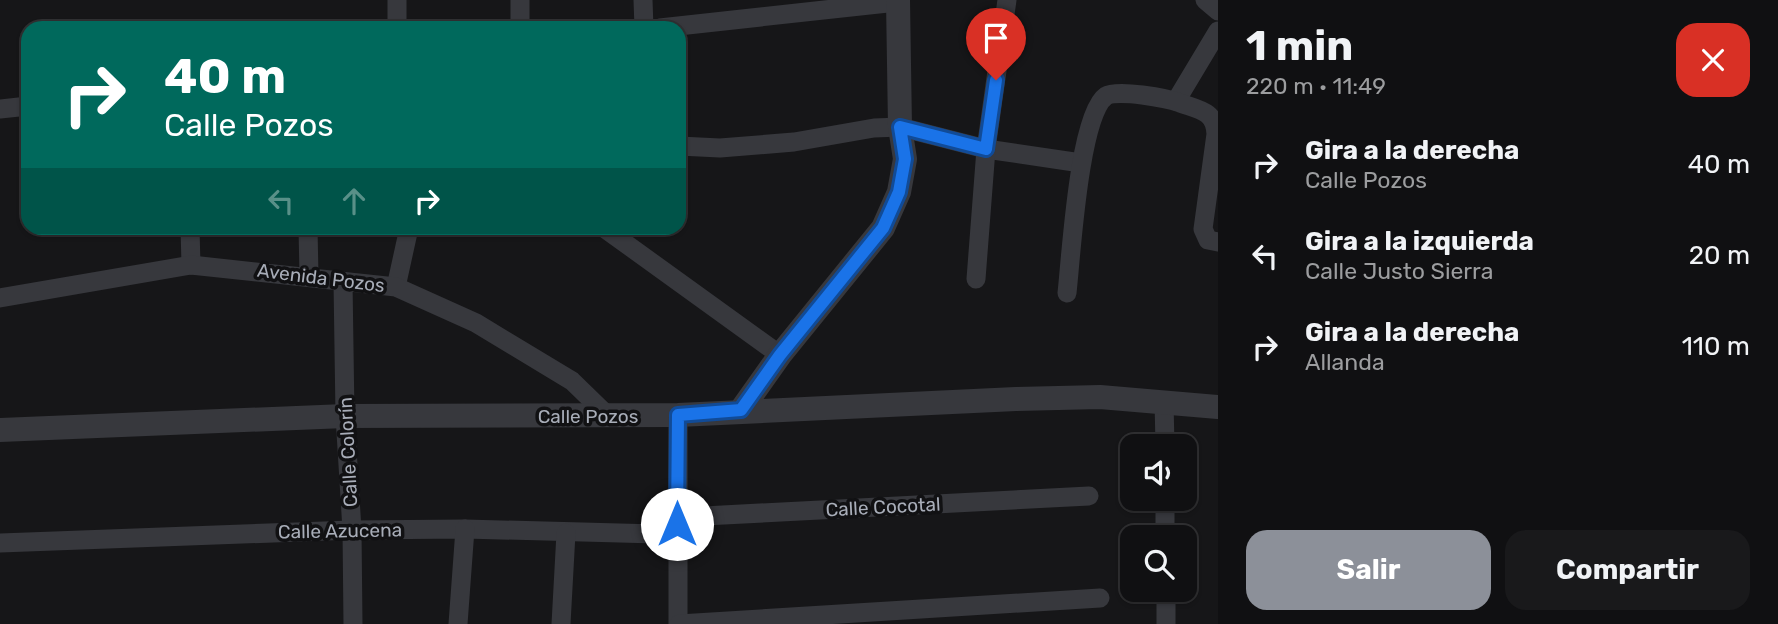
<!DOCTYPE html>
<html lang="es">
<meta charset="utf-8">
<style>
body{margin:0;font-family:Rubik,sans-serif;background:#19191b;color:#f1f3f6;height:100vh;display:flex;flex-direction:column;font-size:26px;white-space:nowrap}
*{box-sizing:border-box;margin:0}
p{font-size:23px;color:#9c9d9f}
.icon{flex:none;width:38px;height:38px;fill:none;stroke:currentColor;stroke-width:2;stroke-linecap:round;stroke-linejoin:round}
.map{position:relative;flex:1;overflow:hidden}
.sheet{display:flex;flex-direction:column;background:#101012;width:560px}
.sheet>*{flex:none}
.guide{position:absolute;left:21px;top:21px;width:665px;height:214px;border-radius:21px;box-shadow:0 2px 5px #0004,0 0 0 2px #303032;background:#00695c;color:#fff;overflow:hidden}
.fabs{position:absolute;left:1120px;top:434px;display:grid;gap:14px}
.fabs a{display:grid;place-items:center;width:77px;height:77px;border-radius:14px;background:#101012;box-shadow:0 2px 5px #0004,0 0 0 2px #303032;font-size:35px}
.pin{position:absolute;display:grid;place-items:center;width:60px;height:60px;color:#fff;margin:-72px -30px;border-radius:50% 50% 50% 0;rotate:-45deg;box-shadow:0 0 7px #0007}
.pin .icon{rotate:45deg}
.me{position:absolute;width:77px;margin:-38px;rotate:0deg;stroke-linejoin:round;filter:drop-shadow(0 0 5px #0008)}
.turn{display:flex;align-items:center;gap:24px;height:147px;padding:0 28px;font-size:32px}
.turn .icon{width:91px;height:91px;stroke-width:2.5}
.turn b{display:block;font-size:49px;line-height:60px}
.lanes{display:flex;align-items:center;height:66px;padding:0 28px;background:#0003;justify-content:center;gap:35px;direction:ltr}
.lanes .off{opacity:.35}
.round{display:grid;place-items:center;flex:none;width:74px;height:74px;border-radius:21px;background:#19191b}
.overview{display:flex;align-items:center;justify-content:space-between;height:119px;padding:0 28px}
h1{font-size:42px;font-weight:700;line-height:52px}
.action{display:flex;gap:14px;margin-top:auto;padding:14px 28px}
.action a{flex:1;height:80px;border-radius:21px;background:#8c9099;color:#fff;font-size:28px;font-weight:700;line-height:80px;text-align:center}
.action a+a{background:#19191b;color:#f1f3f6}
ul{padding:0;list-style:none}
li{display:flex;align-items:center;gap:21px;height:91px;padding:0 28px}
li div{flex:1}
li b{display:block;font-size:26px}
li em{font-style:normal}
main{display:flex;flex:1;min-height:0}
.map>svg:first-child{display:block}
.lines{fill:none;stroke-linecap:round;stroke-linejoin:round}
.minor{stroke:#37383d;stroke-width:19}
.tertiary{stroke:#37383d;stroke-width:24}
.route-casing{stroke:#114b97;stroke-width:18}
.route{stroke:#1a73e8;stroke-width:12}
.labels{text-anchor:middle;dominant-baseline:central;stroke-width:7;stroke-linejoin:round;paint-order:stroke}
.street-label{font-size:19px;fill:#a8adb8;stroke:#111113}
</style>
<main>
<div class="map">
<svg width="1218" height="624" viewBox="0 0 1218 624">
<rect width="100%" height="100%" fill="#161618"/>
<g class="lines">
<g class="minor">
<polyline points="397,0 397,28"/>
<polyline points="520,0 520,28"/>
<polyline points="643,0 644,28"/>
<polyline points="1205,0 1218,11"/>
<polyline points="660,28 897,2"/>
<polyline points="1176,101 1218,31"/>
<polyline points="0,109 28,106"/>
<polyline points="679,146 720,148 794,142 874,128 900,127 986,149 1081,163"/>
<polyline points="190,228 191,265"/>
<polyline points="308,228 309,276"/>
<polyline points="604,228 780,355"/>
<polyline points="976,279 986,149 1007,0"/>
<polyline points="343,281 345,416 352,530 353,624"/>
<polyline points="396,287 409,228"/>
<path d="M1067 293C1071 258 1079 114 1106 96 1117 89 1167 98 1180 103 1200 110 1215 111 1216 134L1203 229 1208 240 1218 242"/>
<polyline points="0,298 191,265 396,287 476,323 572,381 608,416"/>
<polyline points="1164,401 1165,446"/>
<polyline points="678,415 678,624"/>
<polyline points="1165,499 1165,537"/>
<polyline points="0,543 352,530 465,529 657,534 677,524 704,516 1089,496"/>
<polyline points="1166,590 1166,624"/>
<polyline points="458,624 465,529"/>
<polyline points="561,624 566,533"/>
<polyline points="679,624 1100,598"/>
</g>
<g class="tertiary">
<polyline points="741,410 780,355 883,228 899,192 905,159 900,127 898,0"/>
<polyline points="0,430 345,416 678,415 1016,399 1100,397 1218,407"/>
</g>
</g>
<g class="lines">
<g class="route-casing">
<polyline id="route" points="677,524 678,415 741,410 780,355 883,228 899,192 905,159 900,127 986,149 996,80"/>
</g>
<use href="#route" class="route"/>
</g>
<g class="labels">
<g class="street-label">
<text transform="translate(321 278) rotate(7)">Avenida Pozos</text>
<text x="588" y="416">Calle Pozos</text>
<text transform="translate(348 452) rotate(-93)">Calle Colorín</text>
<text transform="translate(883 507) rotate(-3)">Calle Cocotal</text>
<text transform="translate(340 531) rotate(-1)">Calle Azucena</text>
</g>
</g>
</svg>
<div class="fabs">
<a><svg class="icon" aria-label="sound" viewBox="0 0 24 24"><path d="M4 9h4l5-4v14l-5-4H4zM17 9q2 3 0 6"/></svg></a>
<a><svg class="icon" aria-label="search" viewBox="0 0 24 24"><circle cx="10" cy="10" r="6"/><path d="M15 15l6 6"/></svg></a>
</div>
<div class="pin" style="left:996px;top:80px;background:#d93025"><svg class="icon" aria-label="arrive" viewBox="0 0 24 24"><path d="M6 21V4h12l-3 4 3 4H6"/></svg></div>
<svg class="me" style="left:677px;top:524px" viewBox="-20 -20 40 40"><circle r="19" fill="#fff"/><path d="M0-13L10 11 0 6-10 11z" fill="#1a73e8"/></svg>
<div class="guide">
<div class="turn"><svg class="icon" aria-label="right" viewBox="0 0 24 24"><path d="M7 20v-9h11M14 6l5 5-5 5"/></svg><div><b>40 m</b>Calle Pozos</div></div>
<div class="lanes"><svg class="icon off" aria-label="left" viewBox="0 0 24 24"><path d="M17 20v-9H6M10 6l-5 5 5 5"/></svg><svg class="icon off" aria-label="ahead" viewBox="0 0 24 24"><path d="M12 20V5M6 11l6-6 6 6"/></svg><svg class="icon" aria-label="right" viewBox="0 0 24 24"><path d="M7 20v-9h11M14 6l5 5-5 5"/></svg></div>
</div>
</div>
<section class="sheet">
<div class="overview"><div><h1>1 min</h1><p>220 m · 11:49</p></div><a class="round" style="background:#d93025;color:#fff"><svg class="icon" aria-label="close" viewBox="0 0 24 24"><path d="M6 6l12 12M18 6L6 18"/></svg></a></div>
<ul>
<li><svg class="icon" aria-label="right" viewBox="0 0 24 24"><path d="M7 20v-9h11M14 6l5 5-5 5"/></svg><div><b>Gira a la derecha</b><p>Calle Pozos</p></div><em>40 m</em></li>
<li><svg class="icon" aria-label="left" viewBox="0 0 24 24"><path d="M17 20v-9H6M10 6l-5 5 5 5"/></svg><div><b>Gira a la izquierda</b><p>Calle Justo Sierra</p></div><em>20 m</em></li>
<li><svg class="icon" aria-label="right" viewBox="0 0 24 24"><path d="M7 20v-9h11M14 6l5 5-5 5"/></svg><div><b>Gira a la derecha</b><p>Allanda</p></div><em>110 m</em></li>
</ul>
<div class="action"><a>Salir</a><a>Compartir</a></div>
</section>
</main>
